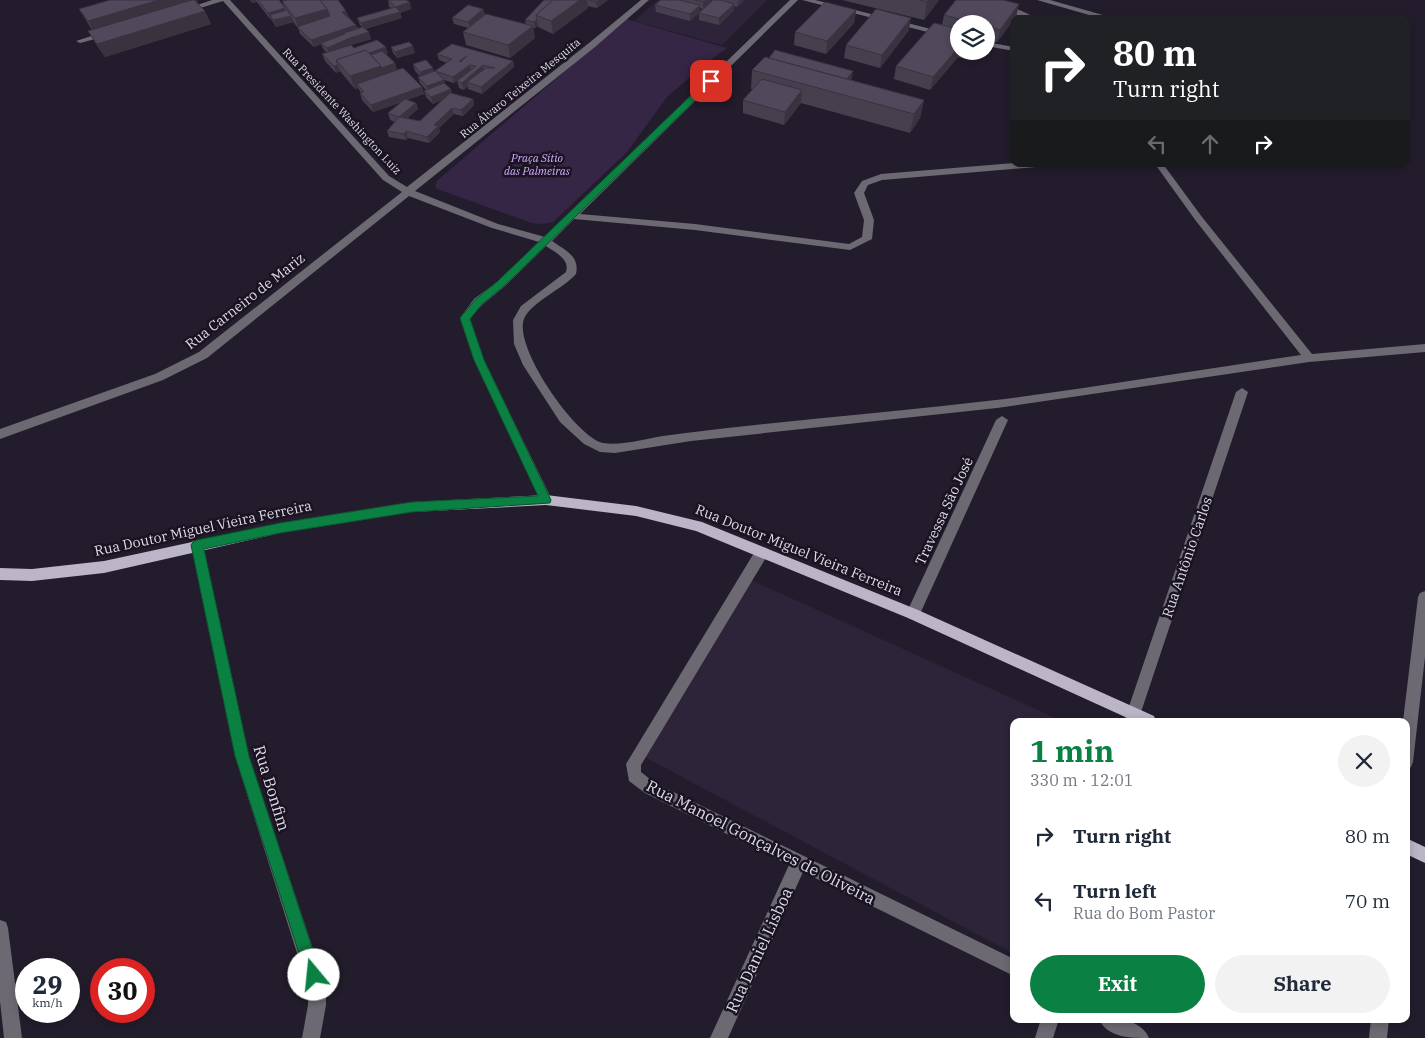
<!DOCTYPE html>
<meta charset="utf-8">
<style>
body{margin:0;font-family:"IBM Plex Serif",serif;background:#f2f2f3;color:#1f2937;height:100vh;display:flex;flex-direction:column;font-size:19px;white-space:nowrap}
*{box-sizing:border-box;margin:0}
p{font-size:16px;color:#747a83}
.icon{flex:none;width:28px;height:28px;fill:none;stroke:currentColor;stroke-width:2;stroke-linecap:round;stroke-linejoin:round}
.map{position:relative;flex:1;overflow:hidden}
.sheet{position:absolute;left:1010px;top:718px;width:400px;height:305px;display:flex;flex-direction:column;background:#fff;border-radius:10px;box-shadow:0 2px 8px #0003}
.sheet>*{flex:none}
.top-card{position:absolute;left:1010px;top:15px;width:400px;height:152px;border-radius:10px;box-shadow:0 2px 8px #0003;background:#202124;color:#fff;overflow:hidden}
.controls{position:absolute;left:950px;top:15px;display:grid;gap:10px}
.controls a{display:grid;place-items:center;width:45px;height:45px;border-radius:50%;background:#fff;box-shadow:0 2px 8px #0003;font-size:25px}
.speed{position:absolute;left:15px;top:958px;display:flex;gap:10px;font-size:25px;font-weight:700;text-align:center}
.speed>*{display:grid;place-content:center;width:65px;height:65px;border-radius:50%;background:#fff;box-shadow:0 2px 8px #0003;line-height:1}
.speed small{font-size:12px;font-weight:400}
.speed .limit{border:8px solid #d22;background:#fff;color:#111}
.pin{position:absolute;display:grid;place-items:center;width:42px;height:42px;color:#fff;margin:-21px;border-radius:10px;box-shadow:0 2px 8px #0006}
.me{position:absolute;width:55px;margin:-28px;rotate:343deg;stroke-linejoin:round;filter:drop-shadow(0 0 4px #0008)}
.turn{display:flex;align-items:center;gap:18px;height:105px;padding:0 20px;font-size:22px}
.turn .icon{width:65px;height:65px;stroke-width:2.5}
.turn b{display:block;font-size:35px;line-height:42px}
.lanes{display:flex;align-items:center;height:48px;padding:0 20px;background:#0003;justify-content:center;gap:25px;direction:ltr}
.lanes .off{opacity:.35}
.round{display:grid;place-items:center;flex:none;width:52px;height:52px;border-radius:26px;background:#f2f2f3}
.overview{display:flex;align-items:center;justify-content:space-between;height:85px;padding:0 20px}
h1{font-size:30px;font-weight:800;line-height:38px;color:#0b8043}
.button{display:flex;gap:10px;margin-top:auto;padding:10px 20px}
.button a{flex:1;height:58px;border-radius:30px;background:#0b8043;color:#fff;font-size:20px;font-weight:800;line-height:58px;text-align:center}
.button a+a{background:#f2f2f3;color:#1f2937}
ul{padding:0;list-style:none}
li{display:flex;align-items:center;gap:15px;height:65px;padding:0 20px}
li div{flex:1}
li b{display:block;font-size:19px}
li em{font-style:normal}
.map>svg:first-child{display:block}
.built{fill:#2e243a}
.green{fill:#362646}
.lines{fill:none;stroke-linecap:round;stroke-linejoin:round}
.minor{fill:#6d6972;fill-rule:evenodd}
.major{fill:#bcb4c7;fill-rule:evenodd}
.wall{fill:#463f4e}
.shaded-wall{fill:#393340}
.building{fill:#51495b;stroke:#393340;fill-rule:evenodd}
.route{fill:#0b8043;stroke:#07532c}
.labels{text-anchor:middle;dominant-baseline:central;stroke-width:5;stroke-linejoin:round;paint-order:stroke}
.far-street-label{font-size:11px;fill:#dfdbe6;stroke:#1a1322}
.far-park-label{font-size:11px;font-style:italic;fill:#d2acfc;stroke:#1a1322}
.street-label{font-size:14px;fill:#dfdbe6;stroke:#1a1322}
.near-street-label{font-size:16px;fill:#dfdbe6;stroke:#1a1322}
</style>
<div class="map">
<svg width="1425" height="1038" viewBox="0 0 1425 1038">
<rect width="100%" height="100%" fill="#231c2c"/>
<g class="built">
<polygon points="658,0 767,0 722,45 634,21"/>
<polygon points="742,576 1062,721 1014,721 1014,954 639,754"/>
</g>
<polygon class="green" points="626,19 727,48 706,63 667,97 627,152 553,222 542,224 532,223 437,189 435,186 438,180"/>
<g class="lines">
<g class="minor">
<path d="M212 0H230L389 176 407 187 589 43 641 0H649L595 47 415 191 498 224 545 237 790 0H798L580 214 695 224 849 244 862 237 864 220 854 193 862 181 881 174 1014 163 1041 164 1036 167 882 180 868 185 864 193 874 220 872 239 850 250 695 230 574 219 552 241C565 250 580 256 576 274 563 289 531 302 524 319 513 347 576 437 603 443 621 446 645 439 663 436 691 432 718 429 746 426 830 417 913 410 996 400 1098 387 1199 370 1301 355L1196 221 1155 164H1163L1202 217 1312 354 1425 344V352L1309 362 997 408 691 441 615 453 600 452 584 444 560 422 523 365 514 344 513 320 521 306 566 272C570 259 556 253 546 246L505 286 482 305 470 318 484 360 552 500 550 504H542L540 500 474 360 460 318 474 299 497 282 539 242 492 228 409 196 207 358 163 380 0 439V429L155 374 199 352 402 192 383 180 223 1 184 13 180 11Z"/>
<polygon points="802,0 815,0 959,36 959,40"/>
<path d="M965 0C988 0 1018 6 1037 19 1028 19 972 4 965 0Z"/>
<polygon points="1037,0 1050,0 1117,19 1103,19"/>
<polygon points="107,31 111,33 110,35 80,43 76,41"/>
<polygon points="986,42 1014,47 1014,51 986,46"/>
<polygon points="1242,388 1248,392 1138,721 1124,721 1236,392"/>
<polygon points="1002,416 1008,420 920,614 918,618 913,620 908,618 906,614 996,420"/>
<polygon points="197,540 202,541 203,545 249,756 326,988 326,1005 320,1038 302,1038 308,1005 308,988 235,756 191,545 192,541"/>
<polygon points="762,547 767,548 768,552 767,556 641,765 641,772 655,783 1014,959 1014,976 803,872 728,1038 710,1038 789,865 645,793 629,781 626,764 757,548"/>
<polygon points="1425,591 1425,657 1413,762 1411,767 1406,769 1406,721 1403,721 1418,597 1420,593"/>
<polygon points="0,920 6,922 8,928 22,1038 4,1038 0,1001"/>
<polygon points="1041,1019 1059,1019 1053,1038 1035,1038"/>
<path d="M1099 1019C1116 1018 1141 1019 1149 1038 1131 1038 1107 1038 1099 1019Z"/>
<polygon points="1371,1019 1389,1019 1387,1038 1369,1038"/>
</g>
<g class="major">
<polygon points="546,495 636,506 702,522 918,610 1154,716 1156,721 1134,721 908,618 696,531 636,516 546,505 412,512 280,533 104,573 32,581 0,580 0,568 32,569 104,561 280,523 412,502"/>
<polygon points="1406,838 1425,847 1425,863 1406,854"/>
</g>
</g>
<g class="wall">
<polygon points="250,0 279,0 285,8 282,1 349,17 356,25 358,28 362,27 360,25 357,18 392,8 389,7 388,0 411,9 400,13 402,18 365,29 371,39 351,45 354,48 388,54 386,54 395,63 397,70 422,87 424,94 407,100 416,103 418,109 407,118 420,121 443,99 433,104 426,97 424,91 426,90 420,83 418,77 420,76 415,71 413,64 434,72 435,71 447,63 439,60 437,54 452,44 513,61 514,67 482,94 468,89 468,86 464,90 459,88 457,81 454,83 444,80 445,84 452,93 473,99 474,105 463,116 454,114 439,128 440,132 429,143 408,138 406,140 389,137 387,131 395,122 390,120 388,113 402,102 373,112 362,100 360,93 361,93 358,88 355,89 340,71 336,73 325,61 322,54 327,53 324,50 321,44 314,47 300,34 298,28 293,22 276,27 271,19 270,19 257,2 252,3"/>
<polygon points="544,0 608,0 597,8 587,6 588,8 553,34 538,27 538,25 535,28 533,28 535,38 510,58 466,45 463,32 469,28 454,24 452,18 483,9 485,15 526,24 525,20"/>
<polygon points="661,0 713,0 703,9 700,8 700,12 690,21 656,12 655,5"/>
<polygon points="713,0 744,0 737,7 734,6 734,10 719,25 699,20 699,13"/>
<polygon points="842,0 939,0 924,20"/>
<polygon points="197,3 211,24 105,57 96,44 88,31 92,30 79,9 198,3"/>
<polygon points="1019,4 1016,17 997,42 986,40 986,24 959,24 959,51 966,51 962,58 958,57 930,90 894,79 896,66 942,25 944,15"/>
<polygon points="856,10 854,23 826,54 794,45 795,32"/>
<polygon points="909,30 880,68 844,58 846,45"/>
<polygon points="391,47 415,53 397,58 393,53"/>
<polygon points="752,70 852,80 924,100 920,118 910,133 801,103 784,125 743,113 743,100 753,89 751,89"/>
</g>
<g class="shaded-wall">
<polygon points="159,0 197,0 198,3 95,34 88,21"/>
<polygon points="251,0 256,0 257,2 252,3"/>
<polygon points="580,0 587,0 588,8 553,34 551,21"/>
<polygon points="599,0 608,0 597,8 596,2"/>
<polygon points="706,0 713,0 703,9 703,2"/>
<polygon points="738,0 744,0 737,7"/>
<polygon points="929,0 939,0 924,20 927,2"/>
<polygon points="410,2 411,9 400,13 402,18 363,29 361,23 396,7"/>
<polygon points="734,4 734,10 719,25 719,18"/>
<polygon points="1019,4 1016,17 997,42 1000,30"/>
<polygon points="700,5 700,12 690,21 690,14"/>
<polygon points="285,8 287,14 270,15 271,19 270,19 268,13"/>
<polygon points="327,9 332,22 299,29 295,18"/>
<polygon points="483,9 485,16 470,28 468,22"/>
<polygon points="856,10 854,23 826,54 827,41"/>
<polygon points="205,11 211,24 105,57 97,44"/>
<polygon points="346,11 349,17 344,18 342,12"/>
<polygon points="291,16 294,22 276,27 273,20"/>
<polygon points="911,18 909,30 880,68 882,55"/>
<polygon points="537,19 538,25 535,28 534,22"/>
<polygon points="356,25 359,31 344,33 345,36 314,47 311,40"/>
<polygon points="533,26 535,38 510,58 508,45"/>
<polygon points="369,32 371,39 352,45 329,54 327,48 350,38"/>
<polygon points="413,46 415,53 397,58 395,52"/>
<polygon points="386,47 388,54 371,60 340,64"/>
<polygon points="959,47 959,51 958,57 930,90 933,77"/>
<polygon points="963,51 966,51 962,58"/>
<polygon points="513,61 514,67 482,94 481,87"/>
<polygon points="395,63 397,70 357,84 358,88 355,89 350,76 381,66"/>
<polygon points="338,65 340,71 336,73 334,66"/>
<polygon points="470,65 471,71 454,83 453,77"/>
<polygon points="483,65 484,72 467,82 468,86 464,90 462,83"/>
<polygon points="433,68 435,75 421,79 420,72"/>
<polygon points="853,71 851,84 843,84"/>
<polygon points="444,80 446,86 429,92 427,86"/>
<polygon points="422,87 424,94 373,112 371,105"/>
<polygon points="451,89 453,96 433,104 431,97"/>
<polygon points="802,90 801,103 784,125 785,112"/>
<polygon points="473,99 474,105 463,116 461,110"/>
<polygon points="924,100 920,118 910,133 914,114"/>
<polygon points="416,103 418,109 401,124 399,117"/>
<polygon points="452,108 454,114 439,128 440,132 429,143 427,137 434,125"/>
<polygon points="406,131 408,138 406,140 404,134"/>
</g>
<g class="building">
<polygon points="110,0 159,0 88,21 79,9"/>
<polygon points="192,0 194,0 205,11 97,44 88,31"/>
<polygon points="258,0 279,0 285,8 268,13"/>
<polygon points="288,0 320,0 327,9 295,18 282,1"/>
<polygon points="320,0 338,0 346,11 342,12 356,25 311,40 297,27 330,16 327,9"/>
<polygon points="388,0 406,0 410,2 396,7"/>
<polygon points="544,0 553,0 536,15 537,19 534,22 525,20"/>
<polygon points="553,0 580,0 551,21 536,15"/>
<polygon points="589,0 599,0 596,2"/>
<polygon points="661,0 679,0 700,5 690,14 655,5"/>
<polygon points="694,0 706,0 703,2"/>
<polygon points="713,0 720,0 734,4 719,18 699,13"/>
<polygon points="919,0 929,0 927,2"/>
<polygon points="956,0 1003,0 1019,4 1000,30 986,26 986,24 978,24 944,15"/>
<polygon points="825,2 856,10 827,41 795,32"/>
<polygon points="468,5 483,9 468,22 452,18"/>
<polygon points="396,7 400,12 361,23 357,18"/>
<polygon points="876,9 911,18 882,55 846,45"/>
<polygon points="287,10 291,16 273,20 270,15"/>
<polygon points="486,14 533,26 508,45 463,32"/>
<polygon points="934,23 959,29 959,47 933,77 896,66"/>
<polygon points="363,27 369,32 350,38 327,48 321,43 345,34 344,33"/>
<polygon points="377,40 386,47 369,53 366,50 336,60 338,65 334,66 322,54 351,45 354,48"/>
<polygon points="409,42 413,46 395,52 391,47"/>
<path d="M452 44 513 61 481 87 467 82 486 68H495L483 65 462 83 457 81 476 66 470 65 453 77 435 71 452 59 437 54ZM467 56 461 62 459 61Z"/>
<polygon points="366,50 381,66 350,76 336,60"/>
<polygon points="775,50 853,71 847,79 769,58"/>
<polygon points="382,51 395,63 382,68 381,66 371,55"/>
<polygon points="765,57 924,100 914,114 752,70"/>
<polygon points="426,60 433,68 420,72 413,64"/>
<polygon points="403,68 422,87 371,105 360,93 364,92 357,84"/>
<polygon points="435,71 444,80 427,86 418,77"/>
<polygon points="762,79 802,90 785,112 743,100"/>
<polygon points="444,83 451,89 431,97 424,91"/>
<polygon points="450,93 473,99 461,110 452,108 434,125 438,126 427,137 406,131 404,134 387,131 399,117 388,113 405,99 416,103 399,117 420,121"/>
</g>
<polygon class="route" points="708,79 715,81 504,286 482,304 470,319 484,360 551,500 550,503 412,512 280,533 204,549 249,756 321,975 319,981 314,983 308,981 235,756 191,545 193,542 197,540 280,523 412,502 538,496 474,360 460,318 475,300 498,281"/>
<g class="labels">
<g class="far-street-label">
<text transform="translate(520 88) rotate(-39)">Rua Álvaro Teixeira Mesquita</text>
<text transform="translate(342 111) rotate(47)">Rua Presidente Washington Luiz</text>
</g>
<g class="far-park-label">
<text x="537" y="158">Praça Sítio<tspan x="537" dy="13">das Palmeiras</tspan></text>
</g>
<g class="street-label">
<text transform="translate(245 301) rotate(-38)">Rua Carneiro de Mariz</text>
<text transform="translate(944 511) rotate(-65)">Travessa São José</text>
<text transform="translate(203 528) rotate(-12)">Rua Doutor Miguel Vieira Ferreira</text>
<text transform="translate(799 550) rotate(22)">Rua Doutor Miguel Vieira Ferreira</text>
<text transform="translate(1187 557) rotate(-71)">Rua Antônio Carlos</text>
</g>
<g class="near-street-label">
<text transform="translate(272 788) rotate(73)">Rua Bonfim</text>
<text transform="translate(761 842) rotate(27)">Rua Manoel Gonçalves de Oliveira</text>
<text transform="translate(759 950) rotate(-65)">Rua Daniel Lisboa</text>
</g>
</g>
</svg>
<div class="controls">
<a><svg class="icon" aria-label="layers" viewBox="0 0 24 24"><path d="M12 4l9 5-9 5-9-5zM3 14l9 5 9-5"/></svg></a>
</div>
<div class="speed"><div>29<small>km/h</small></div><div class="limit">30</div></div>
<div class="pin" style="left:711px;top:81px;background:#d93025"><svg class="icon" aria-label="arrive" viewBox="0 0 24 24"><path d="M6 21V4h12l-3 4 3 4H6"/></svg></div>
<svg class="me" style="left:314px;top:975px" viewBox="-20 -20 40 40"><circle r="19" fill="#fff"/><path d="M0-13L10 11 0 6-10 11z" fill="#0b8043"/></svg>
<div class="top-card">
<div class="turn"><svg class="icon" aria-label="right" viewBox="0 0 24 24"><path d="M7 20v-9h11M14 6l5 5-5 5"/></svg><div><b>80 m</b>Turn right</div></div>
<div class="lanes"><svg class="icon off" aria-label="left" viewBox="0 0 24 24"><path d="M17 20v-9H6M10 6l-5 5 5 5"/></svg><svg class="icon off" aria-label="ahead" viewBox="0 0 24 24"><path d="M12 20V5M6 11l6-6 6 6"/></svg><svg class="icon" aria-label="right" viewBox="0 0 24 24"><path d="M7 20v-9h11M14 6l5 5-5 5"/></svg></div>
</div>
<section class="sheet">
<div class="overview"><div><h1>1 min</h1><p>330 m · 12:01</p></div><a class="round"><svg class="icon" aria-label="close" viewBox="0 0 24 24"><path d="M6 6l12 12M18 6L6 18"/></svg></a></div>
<ul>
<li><svg class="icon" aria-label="right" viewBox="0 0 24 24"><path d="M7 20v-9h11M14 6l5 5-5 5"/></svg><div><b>Turn right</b></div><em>80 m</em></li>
<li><svg class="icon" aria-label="left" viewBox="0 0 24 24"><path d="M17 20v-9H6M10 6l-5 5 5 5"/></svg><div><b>Turn left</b><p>Rua do Bom Pastor</p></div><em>70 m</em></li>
</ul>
<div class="button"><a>Exit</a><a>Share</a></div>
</section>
</div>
